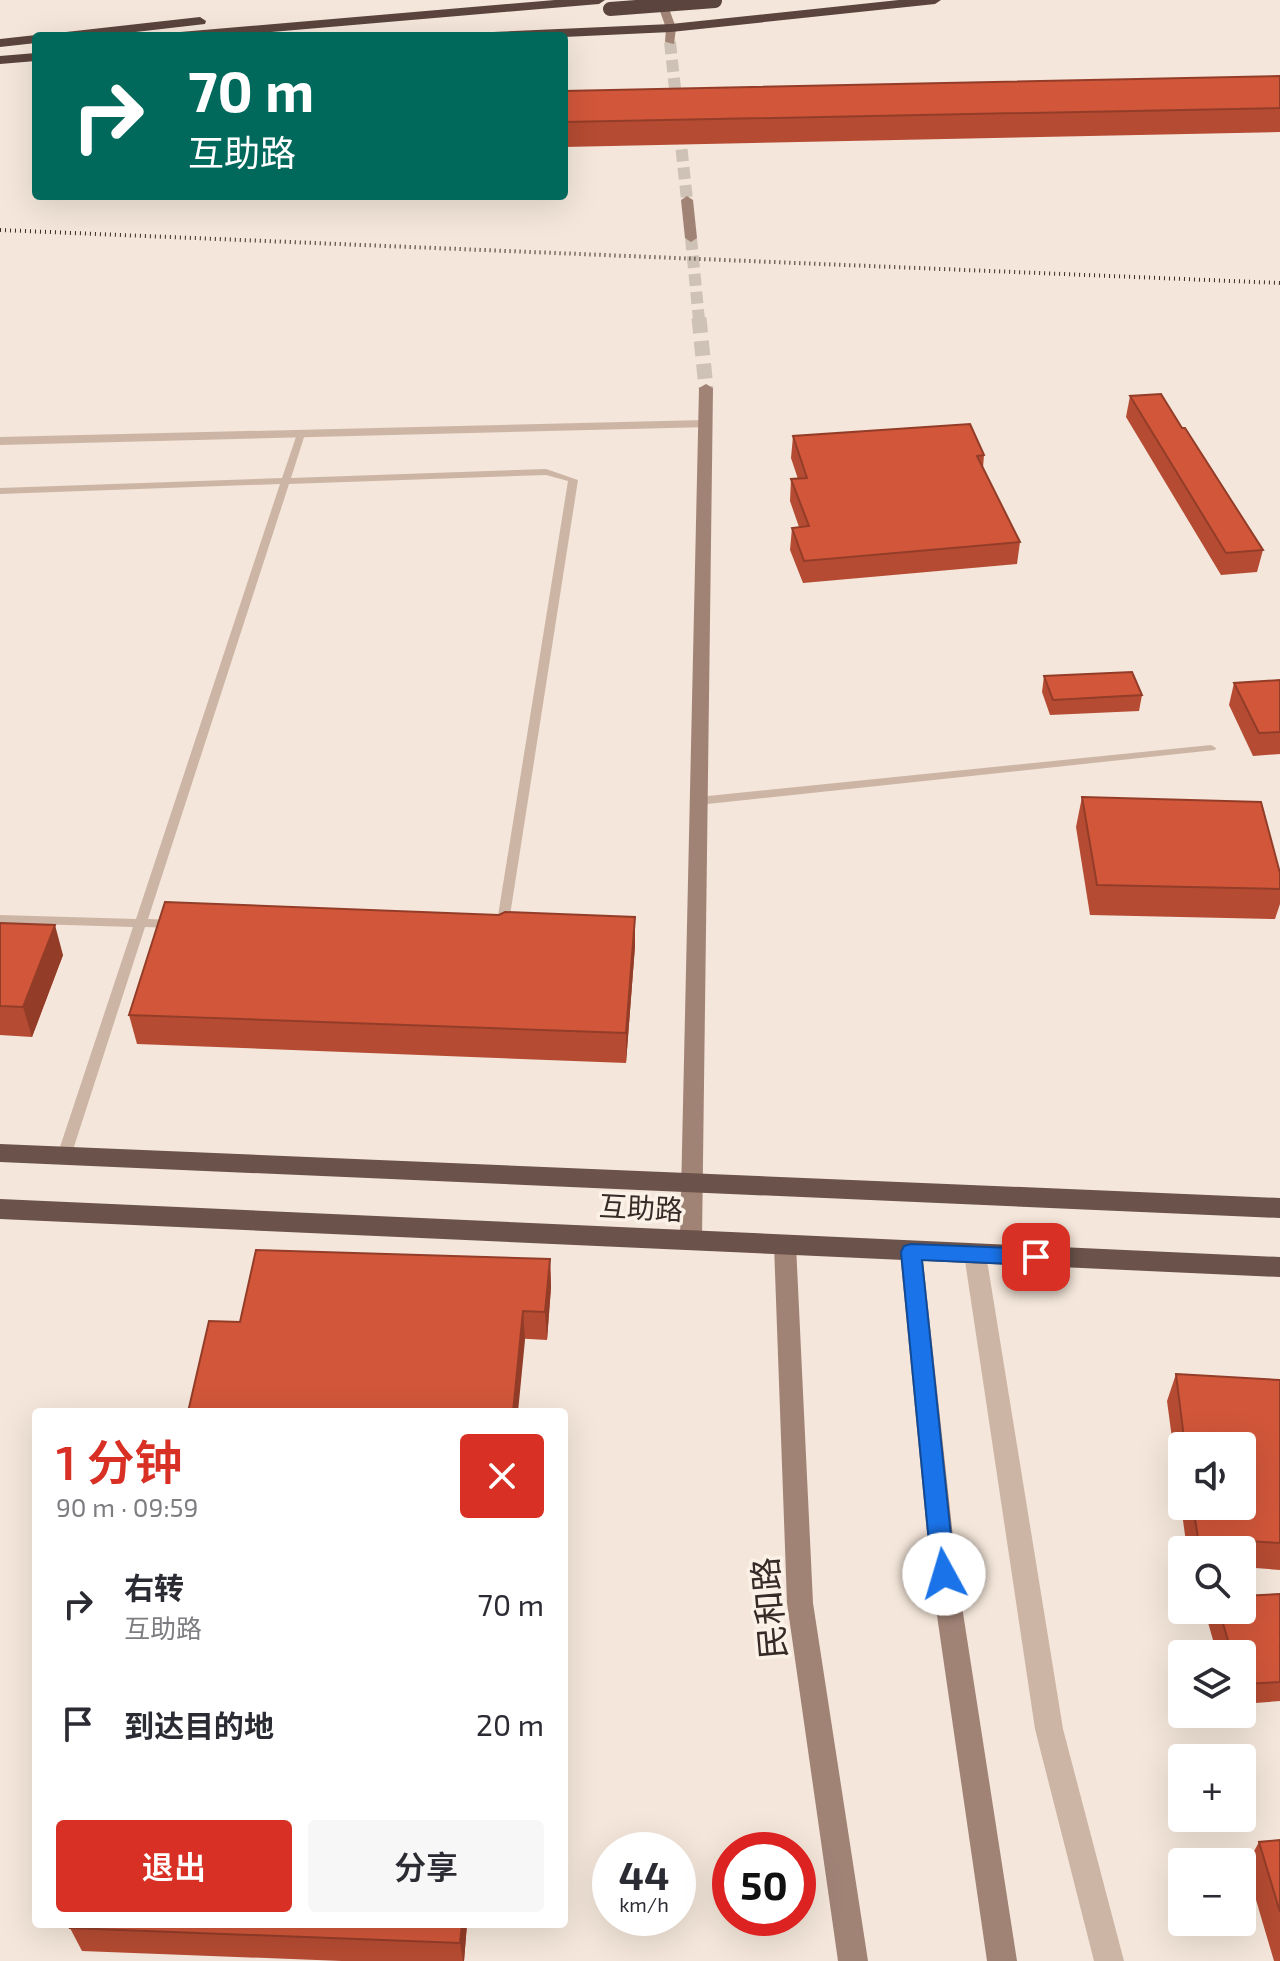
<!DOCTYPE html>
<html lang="zh">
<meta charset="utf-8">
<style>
body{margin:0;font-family:"Exo 2","Noto Sans SC",sans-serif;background:#f7f7f7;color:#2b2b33;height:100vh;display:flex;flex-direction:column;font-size:30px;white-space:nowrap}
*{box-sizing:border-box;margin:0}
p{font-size:26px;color:#7c7c81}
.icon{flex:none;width:44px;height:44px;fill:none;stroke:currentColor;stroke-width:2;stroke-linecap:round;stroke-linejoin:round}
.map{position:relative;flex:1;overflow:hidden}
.panel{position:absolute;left:32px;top:1408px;width:536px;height:520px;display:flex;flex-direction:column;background:#fff;border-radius:8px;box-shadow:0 8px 32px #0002}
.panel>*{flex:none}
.banner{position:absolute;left:32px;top:32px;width:536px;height:168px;border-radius:8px;box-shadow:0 8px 32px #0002;background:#00695c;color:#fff;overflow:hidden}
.buttons{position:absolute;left:1168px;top:1432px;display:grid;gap:16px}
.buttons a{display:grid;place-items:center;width:88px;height:88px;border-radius:8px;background:#fff;box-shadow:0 8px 32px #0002;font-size:40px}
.speed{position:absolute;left:592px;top:1832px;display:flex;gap:16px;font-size:40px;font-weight:700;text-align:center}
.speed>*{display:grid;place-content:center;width:104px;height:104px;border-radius:50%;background:#fff;box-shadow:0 8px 32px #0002;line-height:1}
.speed small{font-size:20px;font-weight:400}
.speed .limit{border:12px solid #d22;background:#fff;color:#111}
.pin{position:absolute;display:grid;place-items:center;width:68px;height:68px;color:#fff;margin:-34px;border-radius:16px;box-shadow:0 4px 12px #0006}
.me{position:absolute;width:88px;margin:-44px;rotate:354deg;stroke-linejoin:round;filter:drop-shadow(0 0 6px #0008)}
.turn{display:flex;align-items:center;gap:28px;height:168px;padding:0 24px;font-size:36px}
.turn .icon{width:104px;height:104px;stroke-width:2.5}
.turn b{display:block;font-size:56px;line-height:68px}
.round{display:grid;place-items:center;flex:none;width:84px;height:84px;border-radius:8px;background:#f7f7f7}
.overview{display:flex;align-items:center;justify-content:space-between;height:136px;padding:0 24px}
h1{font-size:48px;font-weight:600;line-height:60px;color:#d93025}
.action{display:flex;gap:16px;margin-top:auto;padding:16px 24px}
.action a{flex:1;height:92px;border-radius:8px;background:#d93025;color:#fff;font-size:32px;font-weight:600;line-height:92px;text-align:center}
.action a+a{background:#f7f7f7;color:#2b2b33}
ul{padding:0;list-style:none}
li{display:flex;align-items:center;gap:24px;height:120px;padding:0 24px}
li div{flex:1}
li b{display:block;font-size:30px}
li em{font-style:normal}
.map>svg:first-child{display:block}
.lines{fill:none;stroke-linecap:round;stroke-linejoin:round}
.secondary-tunnel-far1{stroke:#cec1b6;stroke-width:12;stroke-dasharray:12 6;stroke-linecap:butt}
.secondary-tunnel{stroke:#cec1b6;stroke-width:15;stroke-dasharray:15 8;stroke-linecap:butt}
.service{fill:#cdb5a5;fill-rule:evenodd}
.minor{fill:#cdb5a5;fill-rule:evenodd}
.tertiary{fill:#cdb5a5;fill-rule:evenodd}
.secondary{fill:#a18376;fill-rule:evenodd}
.trunk{fill:#6b524a;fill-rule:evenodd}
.motorway{fill:#5a443d;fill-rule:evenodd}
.rail{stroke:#382b27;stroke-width:4;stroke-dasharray:1 4;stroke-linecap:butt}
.motorway-bridge{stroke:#5a443d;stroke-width:14}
.wall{fill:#b54b32;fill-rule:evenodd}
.shaded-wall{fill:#933d29}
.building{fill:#d2573a;stroke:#933d29;stroke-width:2}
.route{fill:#1a73e8;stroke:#114b97;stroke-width:2}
.labels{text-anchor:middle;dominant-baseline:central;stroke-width:7;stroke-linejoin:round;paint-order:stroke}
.street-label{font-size:28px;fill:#382b27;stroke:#fbf1e7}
.near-street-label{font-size:34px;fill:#382b27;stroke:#fbf1e7}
</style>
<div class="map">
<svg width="1280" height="1961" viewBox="0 0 1280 1961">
<rect width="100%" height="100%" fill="#f4e6da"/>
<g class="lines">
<g class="secondary-tunnel-far1">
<polyline points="670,42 687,200"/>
<polyline points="691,238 699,320"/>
</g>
<polyline class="secondary-tunnel" points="699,318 706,388"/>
<g class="service">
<polygon points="301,431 305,434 291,478 546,469 578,480 508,928 502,932 496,928 568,481 546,475 289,484 148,919 173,920 179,924 173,928 145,927 71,1156 69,1160 59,1160 57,1156 133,927 0,923 0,915 136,919 280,484 0,494 0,488 282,478 297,434"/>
<polygon points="1211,745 1216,748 1215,750 698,805 693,801 698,797"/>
</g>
<polygon class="minor" points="705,420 712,424 710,427 0,445 0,437"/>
<polygon class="tertiary" points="975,1245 983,1248 986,1254 1063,1729 1124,1961 1094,1961 1035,1729 964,1254 967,1248"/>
<g class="secondary">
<polygon points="656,0 666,0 676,28 674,44 665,42 666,28"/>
<polygon points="687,196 693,200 697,238 691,242 685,238 681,200"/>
<polygon points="706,384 713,388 702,1239 699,1245 691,1248 683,1245 680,1239 699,388"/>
<polygon points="785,1236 793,1239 796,1245 813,1603 868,1961 838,1961 787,1603 774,1245 777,1239"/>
<polygon points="911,1243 919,1246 922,1252 957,1574 1017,1961 987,1961 931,1574 900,1252 903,1246"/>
</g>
<g class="trunk">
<polygon points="0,1144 1280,1198 1280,1218 0,1162"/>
<polygon points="0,1199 1280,1257 1280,1277 0,1219"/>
</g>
<g class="motorway">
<polygon points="555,0 605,0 599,4 225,36 173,36 180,32"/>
<polygon points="899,0 941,0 935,4 671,32 564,37 486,36 493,32 671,24"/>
<polygon points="200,17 206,21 205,24 101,36 59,36 66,32"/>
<polygon points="36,35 40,36 36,36 36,43 0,47 0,39"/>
<polygon points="36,53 36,61 0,64 0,56"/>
</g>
<polyline class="rail" points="0,230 1280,283"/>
<polyline class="motorway-bridge" points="610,9 715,1"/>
</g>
<g class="wall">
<polygon points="1280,76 1280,132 564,147 564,91"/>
<polygon points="1130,396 1182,428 1263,550 1257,572 1221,575 1126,417"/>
<polygon points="793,436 984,455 983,468 1020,542 1017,564 803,583 790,550 792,528 799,527 790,501 791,479 798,479 791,458"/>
<polygon points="1044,676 1142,695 1139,711 1050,715 1042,692"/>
<polygon points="1280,680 1280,754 1253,756 1229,705 1234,683"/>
<polygon points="1082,797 1280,873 1280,904 1275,919 1090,915 1076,827"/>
<polygon points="0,923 63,955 32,1037 0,1035"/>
<polygon points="635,946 626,1063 137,1044 129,1015"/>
<polygon points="550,1259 551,1287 547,1340 240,1322"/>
<path d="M1176 1374 1280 1380V1570L1242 1567V1550H1187L1167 1401ZM1182 1446H1242V1506H1182Z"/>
<polygon points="1280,1594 1280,1701 1242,1704 1242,1654 1217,1654 1207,1619 1211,1610 1242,1610"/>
<polygon points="1280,1840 1280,1961 1274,1961 1246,1866 1259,1842"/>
<polygon points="467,1924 464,1961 342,1961 82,1951 70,1928"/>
</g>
<g class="shaded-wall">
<polygon points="635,917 635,946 626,1063 626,1033"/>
<polygon points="55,925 63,955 32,1037 23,1007"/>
<polygon points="550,1259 551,1287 547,1340 545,1312"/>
<polygon points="523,1311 525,1340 518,1412 513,1412"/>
<polygon points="462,1924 467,1924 464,1961 463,1961 460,1943"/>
</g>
<g class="building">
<polygon points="1280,76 1280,108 564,122 564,91"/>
<polygon points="1161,394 1182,428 1185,428 1263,550 1226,553 1130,396"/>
<polygon points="970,424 984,455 977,456 1020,542 804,561 792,528 809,526 791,479 807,478 793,436"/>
<polygon points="1132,672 1142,695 1053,700 1044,676"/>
<polygon points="1280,680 1280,732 1259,733 1234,683"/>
<polygon points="1082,797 1261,802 1280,873 1280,889 1097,885"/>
<polygon points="165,902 499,915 505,912 635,917 626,1033 129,1015"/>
<polygon points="0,923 55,925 23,1007 0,1006"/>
<polygon points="256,1250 550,1259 545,1312 523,1311 513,1412 188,1412 209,1321 240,1322"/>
<polygon points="1176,1374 1280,1380 1280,1543 1198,1538 1193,1506 1242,1506 1242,1446 1185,1446"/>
<polygon points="1280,1594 1280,1682 1242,1684 1242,1654 1232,1654 1219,1610 1242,1610 1242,1596"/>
<polygon points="1280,1840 1280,1912 1259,1842"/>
<polygon points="71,1924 462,1924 460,1943 70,1928"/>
</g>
<polygon class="route" points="911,1244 1036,1249 1043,1251 1046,1257 1043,1263 1036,1265 922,1260 955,1574 952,1581 944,1584 935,1581 932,1574 901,1252 904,1246"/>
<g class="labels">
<g class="street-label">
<text transform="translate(641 1207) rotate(3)">互助路</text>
</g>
<g class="near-street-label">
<text transform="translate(768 1608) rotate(-95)">民和路</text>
</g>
</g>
</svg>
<div class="buttons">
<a><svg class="icon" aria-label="sound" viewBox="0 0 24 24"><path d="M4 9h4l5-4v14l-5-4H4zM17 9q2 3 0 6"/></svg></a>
<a><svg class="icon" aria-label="search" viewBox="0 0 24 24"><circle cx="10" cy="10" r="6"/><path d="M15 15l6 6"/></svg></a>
<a><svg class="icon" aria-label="layers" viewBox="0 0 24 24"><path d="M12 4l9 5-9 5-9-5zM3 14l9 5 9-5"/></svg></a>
<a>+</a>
<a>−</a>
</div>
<div class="speed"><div>44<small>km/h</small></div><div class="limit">50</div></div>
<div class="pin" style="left:1036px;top:1257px;background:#d93025"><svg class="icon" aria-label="arrive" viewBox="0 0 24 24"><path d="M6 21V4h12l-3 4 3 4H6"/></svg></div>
<svg class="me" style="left:944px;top:1574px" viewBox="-20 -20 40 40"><circle r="19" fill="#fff"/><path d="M0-13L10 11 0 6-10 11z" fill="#1a73e8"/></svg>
<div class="banner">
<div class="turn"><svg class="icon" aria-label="right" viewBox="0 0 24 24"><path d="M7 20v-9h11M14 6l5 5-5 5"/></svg><div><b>70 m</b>互助路</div></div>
</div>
<section class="panel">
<div class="overview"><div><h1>1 分钟</h1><p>90 m · 09:59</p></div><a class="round" style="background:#d93025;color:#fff"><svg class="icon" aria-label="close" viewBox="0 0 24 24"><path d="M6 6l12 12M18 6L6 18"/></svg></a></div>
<ul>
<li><svg class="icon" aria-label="right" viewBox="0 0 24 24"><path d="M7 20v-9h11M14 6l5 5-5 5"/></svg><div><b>右转</b><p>互助路</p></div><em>70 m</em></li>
<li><svg class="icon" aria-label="arrive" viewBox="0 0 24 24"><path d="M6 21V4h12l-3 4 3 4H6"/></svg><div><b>到达目的地</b></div><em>20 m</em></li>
</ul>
<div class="action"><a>退出</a><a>分享</a></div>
</section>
</div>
